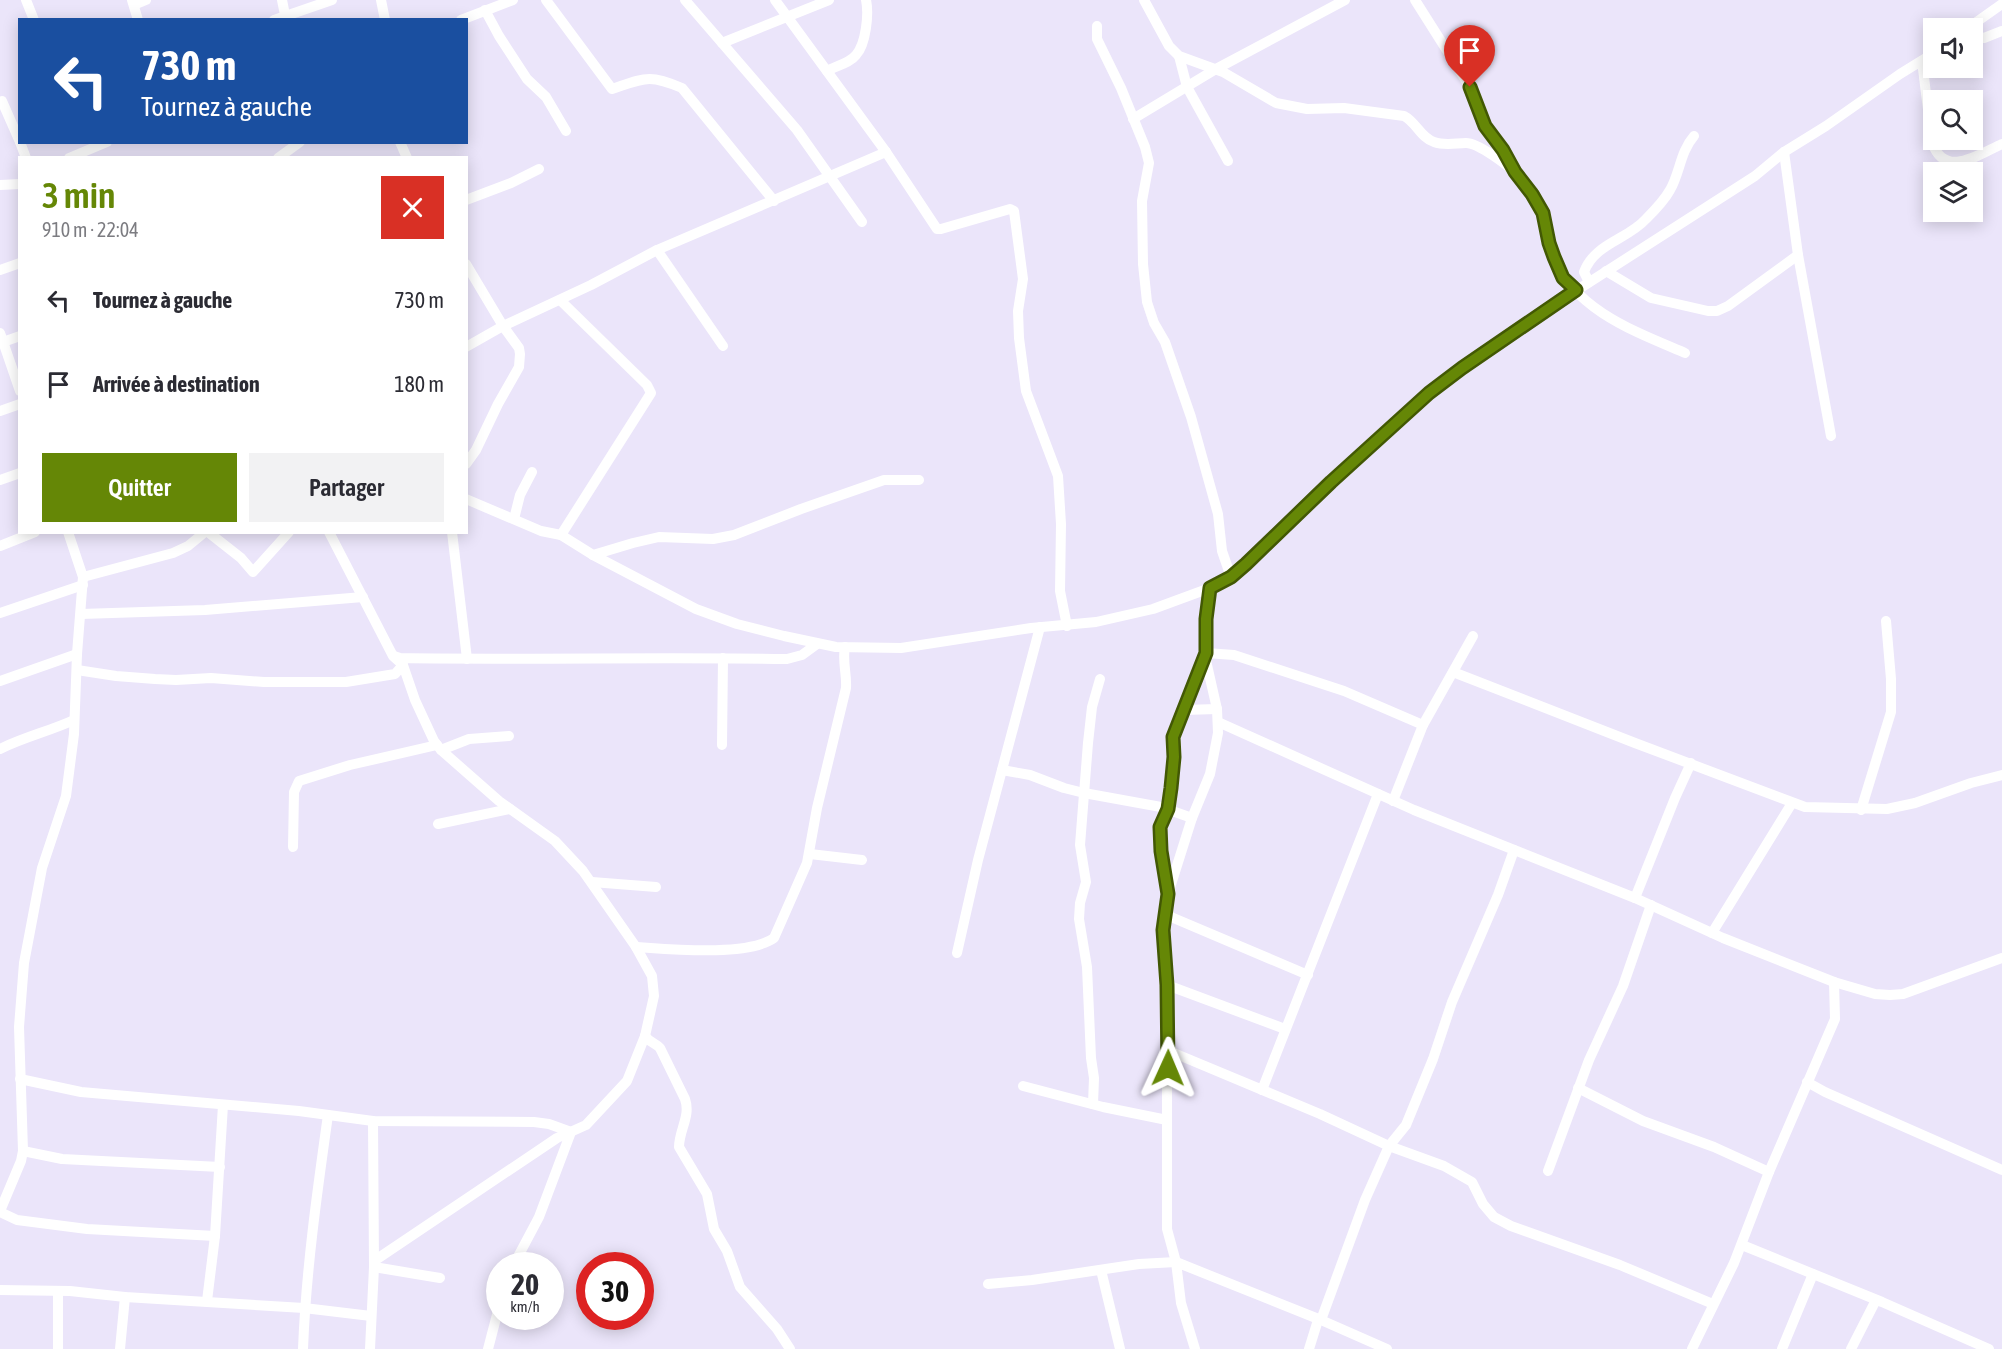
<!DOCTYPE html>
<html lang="fr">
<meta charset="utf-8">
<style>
body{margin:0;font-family:"Asap Condensed",sans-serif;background:#f2f2f3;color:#2b2b33;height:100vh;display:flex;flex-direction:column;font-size:22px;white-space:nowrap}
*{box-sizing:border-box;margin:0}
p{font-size:20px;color:#7c7c81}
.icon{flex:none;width:33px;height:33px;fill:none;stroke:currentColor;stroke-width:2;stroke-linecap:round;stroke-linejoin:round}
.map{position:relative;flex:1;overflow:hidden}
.sheet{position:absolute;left:18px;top:156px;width:450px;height:378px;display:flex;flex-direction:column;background:#fff;border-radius:0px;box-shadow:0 3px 15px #0003}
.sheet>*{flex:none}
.guide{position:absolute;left:18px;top:18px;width:450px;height:126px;border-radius:0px;box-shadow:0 3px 15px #0003;background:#1a4fa0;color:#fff;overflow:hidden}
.controls{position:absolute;left:1923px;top:18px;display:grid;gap:12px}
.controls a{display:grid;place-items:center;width:60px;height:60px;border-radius:0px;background:#fff;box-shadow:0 3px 15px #0003;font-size:30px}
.speed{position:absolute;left:486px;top:1252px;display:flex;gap:12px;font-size:30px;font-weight:700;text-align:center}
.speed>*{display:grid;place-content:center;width:78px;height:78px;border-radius:50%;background:#fff;box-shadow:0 3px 15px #0003;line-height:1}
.speed small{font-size:15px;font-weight:400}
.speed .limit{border:9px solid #d22;background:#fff;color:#111}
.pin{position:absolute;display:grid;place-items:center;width:51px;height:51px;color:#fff;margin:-62px -26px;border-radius:50% 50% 50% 0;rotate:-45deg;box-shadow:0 0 6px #0007}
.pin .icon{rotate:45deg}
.me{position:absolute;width:66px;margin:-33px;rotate:1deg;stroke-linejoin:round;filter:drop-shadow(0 0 4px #0008)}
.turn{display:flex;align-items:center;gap:21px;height:126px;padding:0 24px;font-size:27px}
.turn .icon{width:78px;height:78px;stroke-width:2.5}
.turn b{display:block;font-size:42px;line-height:51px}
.round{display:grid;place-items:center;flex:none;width:63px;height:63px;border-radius:0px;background:#f2f2f3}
.headline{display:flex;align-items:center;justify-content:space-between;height:102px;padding:0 24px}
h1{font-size:36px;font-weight:600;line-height:45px;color:#658706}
.primary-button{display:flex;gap:12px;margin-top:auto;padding:12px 24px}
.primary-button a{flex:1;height:69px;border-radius:0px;background:#658706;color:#fff;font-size:24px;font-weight:600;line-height:69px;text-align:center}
.primary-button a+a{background:#f2f2f3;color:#2b2b33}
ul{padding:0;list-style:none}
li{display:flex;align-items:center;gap:18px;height:84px;padding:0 24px}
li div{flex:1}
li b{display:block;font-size:22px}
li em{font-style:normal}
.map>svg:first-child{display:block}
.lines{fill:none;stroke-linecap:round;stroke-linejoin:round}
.minor{stroke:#fff;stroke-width:10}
.route-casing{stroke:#425804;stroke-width:15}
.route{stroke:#658706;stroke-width:10}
</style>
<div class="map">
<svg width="2002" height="1349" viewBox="0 0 2002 1349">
<rect width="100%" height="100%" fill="#ebe5fa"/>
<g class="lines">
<g class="minor">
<polyline points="26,0 34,20"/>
<polyline points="132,0 138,20"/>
<polyline points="282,0 286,20"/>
<polyline points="381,0 385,20"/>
<path d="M546 0 612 89C645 78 649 74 682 88L774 201"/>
<polyline points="685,0 797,130 862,222"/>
<polyline points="775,0 886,152 937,229 941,229 1010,209 1014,211 1023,279 1018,311 1019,338 1026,391 1058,476 1061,524 1060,591 1067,626"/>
<path d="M1144 0 1169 46 1179 56 1223 72 1276 103 1307 109 1344 108 1404 116C1416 122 1421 138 1434 142 1445 146 1456 143 1466 143 1478 143 1508 165 1516 174 1527 185 1540 201 1544 216 1548 229 1548 243 1553 256 1574 310 1636 332 1685 353"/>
<polyline points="1415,0 1470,87 1484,126 1503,150 1513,169"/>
<polyline points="134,5 146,0"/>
<polyline points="485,10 499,36 527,79 546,97 566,131"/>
<polyline points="274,20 332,0"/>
<polyline points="461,20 513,0"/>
<polyline points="1097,26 1097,39 1121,88 1145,147 1149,163 1142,201 1143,264 1147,302 1154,323 1165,342 1191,417 1218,514 1222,551 1231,577"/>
<polyline points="1968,28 2002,4"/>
<polyline points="1972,37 1984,38 2002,31"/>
<polyline points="722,43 829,0"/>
<polyline points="1179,56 1187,87 1228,161"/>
<path d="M1922 61 1932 142C1944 179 1978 155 2002 144"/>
<path d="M827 71C836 66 850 63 856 55 866 44 869 14 866 0"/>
<polyline points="2,101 20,142"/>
<polyline points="1133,119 1216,69 1345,0"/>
<polyline points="20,142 26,158"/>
<polyline points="400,142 407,158"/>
<polyline points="1784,152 1798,255 1831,436"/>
<polyline points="69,158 107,142"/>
<polyline points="278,158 300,142"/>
<polyline points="0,185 20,184"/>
<polyline points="466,200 511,183 539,169"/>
<polyline points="657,250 723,346"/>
<polyline points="466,264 503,326 519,348 520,354 519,367 498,404 476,450 466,464"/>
<polyline points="0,270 20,263"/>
<polyline points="1606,271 1651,298 1708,311 1717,311 1728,306 1798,255"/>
<path d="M1589 282 1584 272C1595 243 1627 240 1646 219 1654 211 1664 201 1670 190 1680 173 1680 152 1694 136"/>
<polyline points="560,300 647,385 651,393 561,535"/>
<polyline points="0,333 20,391"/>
<polyline points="0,343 20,336"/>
<polyline points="466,347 503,326 591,285 657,250 886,152"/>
<polyline points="0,411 20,404"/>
<polyline points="0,480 20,473"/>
<polyline points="466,499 541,531 561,535 593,555 696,609 737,624 784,636 836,647 901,648 1031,628 1096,622 1153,609 1210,588 1231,577 1381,436 1449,377 1557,303 1755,176 1784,152 1826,126 1900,74 1934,53"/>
<polyline points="514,519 520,495 532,472"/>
<polyline points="208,532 241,558 253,572 289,532"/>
<polyline points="329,532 393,656 403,665 415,700 434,741 441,750 499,801 555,841 583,871 636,947 652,976 654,996 645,1036 627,1081 586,1125 557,1138 374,1261"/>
<polyline points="452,532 467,659"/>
<polyline points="0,546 35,532"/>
<polyline points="593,555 633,543 659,537 713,539 734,535 801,509 884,480 919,480"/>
<polyline points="83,577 173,553 188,546 205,532"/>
<polyline points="0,613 83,585"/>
<polyline points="81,614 205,610 363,597"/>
<polyline points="1206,653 1234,655 1344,691 1423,725"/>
<path d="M394 656 400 658C529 660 658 657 787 659L802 655 817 644"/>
<polyline points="77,670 116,676 155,679 176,680 211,678 264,682 346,682 395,674 403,665"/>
<polyline points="1453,672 1635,743 1805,807 1887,809 1915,803 1971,783 2002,775"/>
<polyline points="0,681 77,654"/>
<polyline points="1184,710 1217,709"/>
<polyline points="1218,722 1414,810 1635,898 1723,938 1834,982 1875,994 1890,995 1903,994 2002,958"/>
<polyline points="722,745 723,658"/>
<path d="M0 749C24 737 50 731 74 720"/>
<polyline points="441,750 469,739 509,736"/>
<polyline points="1002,770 1030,775 1064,788 1084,793 1161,807 1192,818"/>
<polyline points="1393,801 1423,725 1473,636"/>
<polyline points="1861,810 1891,712 1891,679 1886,621"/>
<polyline points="438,824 510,809"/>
<polyline points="293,847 294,792 299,781 350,765 437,745"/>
<polyline points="810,854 862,860"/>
<polyline points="592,882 656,887"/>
<polyline points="1168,890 1161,851 1160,827 1168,809 1171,788 1173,737 1205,656"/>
<polyline points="1635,898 1675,798 1691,763"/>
<polyline points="1164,914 1308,975"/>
<polyline points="1712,933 1792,803"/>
<path d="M636 947C668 949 748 957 774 938L807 863 817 808 846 688C847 674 842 661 845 647"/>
<polyline points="957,953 978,860 1040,627"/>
<polyline points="1167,985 1285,1029"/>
<path d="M645 1036C649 1042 655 1043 660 1048L685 1099C691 1116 679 1130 679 1147L707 1194 714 1229 727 1251 740 1287 777 1329 790 1349"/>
<polyline points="1169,1051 1320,1114 1389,1146 1444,1166 1472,1182 1483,1204 1494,1217 1511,1226 1620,1265 1713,1304"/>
<polyline points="20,1079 81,1092 299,1111 373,1121 534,1122 549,1124 571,1132 539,1217 513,1266"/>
<polyline points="1807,1082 1825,1092 2002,1170"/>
<polyline points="1023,1086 1103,1107 1167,1120"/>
<polyline points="1578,1088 1643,1121 1714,1147 1769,1172"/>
<polyline points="1262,1090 1378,794"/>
<polyline points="1093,1104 1094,1078 1091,1058 1087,967 1079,919 1080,903 1086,882 1080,845 1088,743 1092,707 1100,679"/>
<polyline points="23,1151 62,1159 220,1167"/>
<polyline points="1548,1171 1589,1060 1623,986 1651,905"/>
<polyline points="0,1211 21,1161 23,1151 19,1027 24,963 42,868 66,796 74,734 77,654 83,577 68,532"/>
<polyline points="0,1212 17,1220 87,1229 215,1236"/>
<polyline points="1742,1245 1882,1302 1989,1349"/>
<polyline points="374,1267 440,1278"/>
<polyline points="1101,1270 1120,1349"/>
<polyline points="988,1284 1032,1280 1139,1264 1176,1262 1321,1320 1387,1349"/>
<polyline points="0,1290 70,1291 125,1297 304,1308 371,1316"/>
<polyline points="207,1301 215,1236 223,1105"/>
<polyline points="1321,1320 1365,1200 1389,1146 1406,1125 1433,1059 1452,1002 1498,895 1514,850"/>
<polyline points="58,1349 58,1291"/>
<polyline points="120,1349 125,1297"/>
<path d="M303 1349C306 1271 317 1193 328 1115"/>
<polyline points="370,1349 374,1267 373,1121"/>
<polyline points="488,1349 500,1303"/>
<polyline points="1195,1349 1181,1303 1176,1262 1167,1229 1167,1086 1169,1051 1163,930 1168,894 1192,818 1210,774 1218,733 1217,709 1205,656 1206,619 1210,588"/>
<polyline points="1309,1349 1318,1320"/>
<polyline points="1692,1349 1734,1263 1769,1172 1835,1019 1834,982"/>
<polyline points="1782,1349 1813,1274"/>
<polyline points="1851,1349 1876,1300"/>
</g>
</g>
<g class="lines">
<g class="route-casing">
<polyline id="route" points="1168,1068 1167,985 1163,930 1168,894 1161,851 1160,827 1168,809 1171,788 1174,757 1173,737 1206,653 1206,619 1210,588 1231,577 1246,564 1331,482 1429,393 1462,368 1576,290 1563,278 1554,257 1549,243 1543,213 1532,194 1515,172 1503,150 1485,126 1470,87"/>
</g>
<use href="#route" class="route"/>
</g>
</svg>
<div class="controls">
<a><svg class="icon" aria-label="sound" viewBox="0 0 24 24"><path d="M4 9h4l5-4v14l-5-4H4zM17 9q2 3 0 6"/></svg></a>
<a><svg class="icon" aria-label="search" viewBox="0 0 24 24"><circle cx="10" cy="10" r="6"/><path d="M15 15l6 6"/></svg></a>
<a><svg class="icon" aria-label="layers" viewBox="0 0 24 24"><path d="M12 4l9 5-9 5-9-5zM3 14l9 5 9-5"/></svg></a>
</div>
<div class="speed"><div>20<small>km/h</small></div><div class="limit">30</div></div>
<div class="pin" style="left:1470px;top:87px;background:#d93025"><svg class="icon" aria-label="arrive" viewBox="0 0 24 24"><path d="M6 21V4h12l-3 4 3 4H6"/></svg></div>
<svg class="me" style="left:1168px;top:1068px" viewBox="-20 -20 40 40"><path d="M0-17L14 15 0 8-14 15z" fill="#658706" stroke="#fff" stroke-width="4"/></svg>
<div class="guide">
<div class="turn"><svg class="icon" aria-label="left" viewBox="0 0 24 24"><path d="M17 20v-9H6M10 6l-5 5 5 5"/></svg><div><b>730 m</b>Tournez à gauche</div></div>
</div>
<section class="sheet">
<div class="headline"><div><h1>3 min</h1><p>910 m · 22:04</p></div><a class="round" style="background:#d93025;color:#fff"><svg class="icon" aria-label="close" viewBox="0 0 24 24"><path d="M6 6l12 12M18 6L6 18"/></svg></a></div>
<ul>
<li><svg class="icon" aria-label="left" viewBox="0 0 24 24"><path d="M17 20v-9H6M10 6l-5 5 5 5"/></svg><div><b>Tournez à gauche</b></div><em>730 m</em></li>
<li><svg class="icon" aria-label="arrive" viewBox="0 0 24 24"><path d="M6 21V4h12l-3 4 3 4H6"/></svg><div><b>Arrivée à destination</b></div><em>180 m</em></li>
</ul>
<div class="primary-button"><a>Quitter</a><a>Partager</a></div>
</section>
</div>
